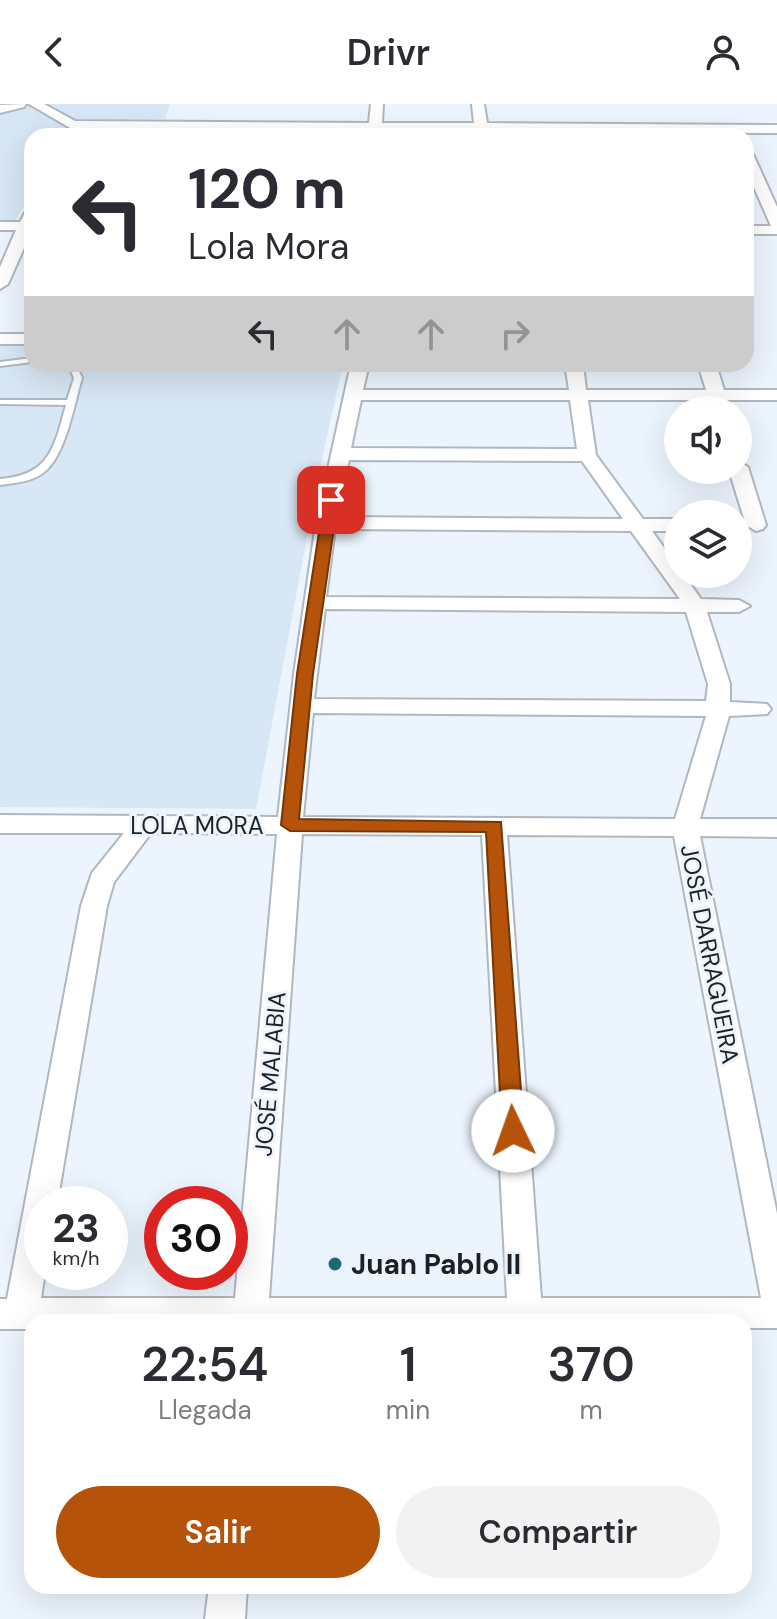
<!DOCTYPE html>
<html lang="es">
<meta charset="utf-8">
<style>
body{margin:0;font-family:"DM Sans",sans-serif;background:#f2f2f3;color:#2b2b33;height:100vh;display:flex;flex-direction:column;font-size:30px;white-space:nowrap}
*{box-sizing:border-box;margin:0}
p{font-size:26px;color:#7c7c81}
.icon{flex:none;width:44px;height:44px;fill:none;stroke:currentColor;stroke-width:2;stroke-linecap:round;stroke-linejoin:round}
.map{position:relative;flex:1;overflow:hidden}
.side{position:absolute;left:24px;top:1210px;width:728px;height:280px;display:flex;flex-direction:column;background:#fff;border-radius:24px;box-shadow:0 8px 32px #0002}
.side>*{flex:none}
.guide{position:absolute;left:24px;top:24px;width:730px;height:244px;border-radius:24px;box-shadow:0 8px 32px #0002;background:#fff;color:#2b2b33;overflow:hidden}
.tools{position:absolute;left:664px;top:292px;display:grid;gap:16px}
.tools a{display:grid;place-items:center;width:88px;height:88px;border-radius:50%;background:#fff;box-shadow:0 8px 32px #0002;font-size:40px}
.speed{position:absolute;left:24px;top:1082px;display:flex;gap:16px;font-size:40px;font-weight:700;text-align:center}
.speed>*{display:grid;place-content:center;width:104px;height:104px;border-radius:50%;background:#fff;box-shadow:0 8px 32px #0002;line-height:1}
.speed small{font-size:20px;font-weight:400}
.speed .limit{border:12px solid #d22;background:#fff;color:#111}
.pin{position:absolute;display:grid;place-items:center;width:68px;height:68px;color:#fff;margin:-34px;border-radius:16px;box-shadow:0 4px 12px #0006}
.me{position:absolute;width:88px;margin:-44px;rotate:357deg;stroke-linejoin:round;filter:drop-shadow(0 0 6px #0008)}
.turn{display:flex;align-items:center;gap:28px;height:168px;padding:0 32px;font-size:36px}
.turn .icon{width:104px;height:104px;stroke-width:2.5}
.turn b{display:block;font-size:56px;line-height:68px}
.lanes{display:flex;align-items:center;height:76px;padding:0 32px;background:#0003;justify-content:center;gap:40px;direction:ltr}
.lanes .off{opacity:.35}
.eta{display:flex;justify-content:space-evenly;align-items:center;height:136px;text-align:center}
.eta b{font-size:48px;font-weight:600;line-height:56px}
.button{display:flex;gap:16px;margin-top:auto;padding:16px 32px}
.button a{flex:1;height:92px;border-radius:48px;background:#b45309;color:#fff;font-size:32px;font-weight:600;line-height:92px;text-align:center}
.button a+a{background:#f2f2f3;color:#2b2b33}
header{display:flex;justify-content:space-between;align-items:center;height:104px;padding:0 32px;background:#fff;font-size:36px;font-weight:600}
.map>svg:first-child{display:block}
.built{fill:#d8e7f5}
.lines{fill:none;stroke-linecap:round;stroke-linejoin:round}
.lane-casing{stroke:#afb8c0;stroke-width:4}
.street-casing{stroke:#afb8c0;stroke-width:4}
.lane{fill:#fff;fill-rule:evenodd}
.street{fill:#fff;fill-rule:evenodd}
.route{fill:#b45309;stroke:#753606;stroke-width:2}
.poi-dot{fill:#1e6a71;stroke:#ecf5fe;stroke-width:3}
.labels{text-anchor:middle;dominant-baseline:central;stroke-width:6;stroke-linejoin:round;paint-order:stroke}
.street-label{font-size:24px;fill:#1e2124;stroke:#ecf5fe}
.near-poi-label{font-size:28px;font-weight:bold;fill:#1e2124;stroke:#ecf5fe;text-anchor:start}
</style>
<header><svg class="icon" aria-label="back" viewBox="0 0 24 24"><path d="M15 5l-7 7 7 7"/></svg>Drivr<svg class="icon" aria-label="person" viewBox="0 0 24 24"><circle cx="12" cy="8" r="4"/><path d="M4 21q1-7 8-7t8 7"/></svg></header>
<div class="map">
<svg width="777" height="1515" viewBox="0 0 777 1515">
<rect width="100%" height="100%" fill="#ecf5fe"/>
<g class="built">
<polygon points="31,0 170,0 165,15 76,15 65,32 32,32 32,89 15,117 0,117 0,8"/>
<polygon points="0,236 32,236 32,260 343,260 319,369 256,705 0,703"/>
</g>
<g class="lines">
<g class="lane-casing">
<g id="lane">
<polygon points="32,254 32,258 0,262 0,258"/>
<path d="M61 260C73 260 78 263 82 274 74 300 66 352 43 369 31 378 14 379 0 381V375C50 371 54 344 66 301L0 300V296H67L74 274 71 267Z"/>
</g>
</g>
<g class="street-casing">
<g id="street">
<polygon points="26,0 24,3 0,9 0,1"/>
<polygon points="29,0 44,0 75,17 369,19 371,0 383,0 382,19 474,19 472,0 484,0 487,19 777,21 777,29 488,27 489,32 475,32 475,27 382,27 382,32 368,32 369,27 72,25"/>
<polygon points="746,46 753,50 777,103 777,130 746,130 746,122 771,122 746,65"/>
<polygon points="32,104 32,126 8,180 0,185 0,163 16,126 0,126 0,118 20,118 27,105"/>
<rect x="0" y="230" width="32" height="10"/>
<path d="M351 260H369L363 286H569L565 260H583L586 286H706L698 260H716L724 286H777V296H727L730 306H712L709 296H588L596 351 643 415H678V427H652L678 463V470H683L701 495 739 496 750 502 739 508H707L730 580V598L767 600 771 605 767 610 729 612 700 715H777V733L700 732 777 1110V1224H744V1218H32V1225H0V1195H7L81 802 92 769 124 729H0V711L278 713 294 570 316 419ZM361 296H570L577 345 351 344ZM349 356 582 357 623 415 337 413ZM335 425 631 427 680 495 326 493ZM325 505 686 508 708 580 706 597 314 595ZM313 609 706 612 675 715 303 713ZM151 729 277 730 235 1194H41L45 1168H42V1100H57L107 802 114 778ZM302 730 482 731 507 1194H269ZM507 731 674 732 761 1194H541Z"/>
<polygon points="738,357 748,363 766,421 763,425 756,427 746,421 729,366 738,366"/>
<polygon points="209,1482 247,1482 245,1515 205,1515"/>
</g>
</g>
<use href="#lane" class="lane"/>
<use href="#street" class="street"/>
</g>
<polygon class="route" points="331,392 338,396 313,570 299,715 501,718 524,1027 521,1033 513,1035 506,1033 502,1027 486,728 290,727 281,721 297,570 324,396"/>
<circle class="poi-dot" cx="335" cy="1160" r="8"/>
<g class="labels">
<g class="street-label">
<text x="197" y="721">LOLA MORA</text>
<text transform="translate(710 850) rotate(79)">JOSÉ DARRAGUEIRA</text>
<text transform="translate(270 970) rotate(-85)">JOSÉ MALABIA</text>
</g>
<g class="near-poi-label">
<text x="351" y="1160">Juan Pablo II</text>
</g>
</g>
</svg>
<div class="tools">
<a><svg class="icon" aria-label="sound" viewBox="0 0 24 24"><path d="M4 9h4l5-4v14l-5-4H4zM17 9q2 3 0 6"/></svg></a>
<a><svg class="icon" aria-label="layers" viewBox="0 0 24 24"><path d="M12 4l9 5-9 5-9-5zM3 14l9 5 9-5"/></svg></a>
</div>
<div class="speed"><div>23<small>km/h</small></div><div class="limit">30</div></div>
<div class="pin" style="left:331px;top:396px;background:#d93025"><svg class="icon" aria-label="arrive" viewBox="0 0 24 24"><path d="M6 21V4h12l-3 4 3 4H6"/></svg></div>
<svg class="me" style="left:513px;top:1027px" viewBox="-20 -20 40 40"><circle r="19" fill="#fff"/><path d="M0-13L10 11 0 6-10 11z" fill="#b45309"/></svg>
<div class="guide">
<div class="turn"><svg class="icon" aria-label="left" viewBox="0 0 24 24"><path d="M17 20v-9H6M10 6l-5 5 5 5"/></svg><div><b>120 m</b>Lola Mora</div></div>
<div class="lanes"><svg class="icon" aria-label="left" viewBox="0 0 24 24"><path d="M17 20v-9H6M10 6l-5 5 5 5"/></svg><svg class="icon off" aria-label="ahead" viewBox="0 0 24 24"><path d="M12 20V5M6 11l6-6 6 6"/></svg><svg class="icon off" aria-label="ahead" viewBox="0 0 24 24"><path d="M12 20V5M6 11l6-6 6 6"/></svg><svg class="icon off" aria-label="right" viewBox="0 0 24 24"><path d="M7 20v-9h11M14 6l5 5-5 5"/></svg></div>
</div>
<section class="side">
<div class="eta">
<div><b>22:54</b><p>Llegada</p></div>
<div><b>1</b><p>min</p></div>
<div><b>370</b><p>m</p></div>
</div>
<div class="button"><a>Salir</a><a>Compartir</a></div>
</section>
</div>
